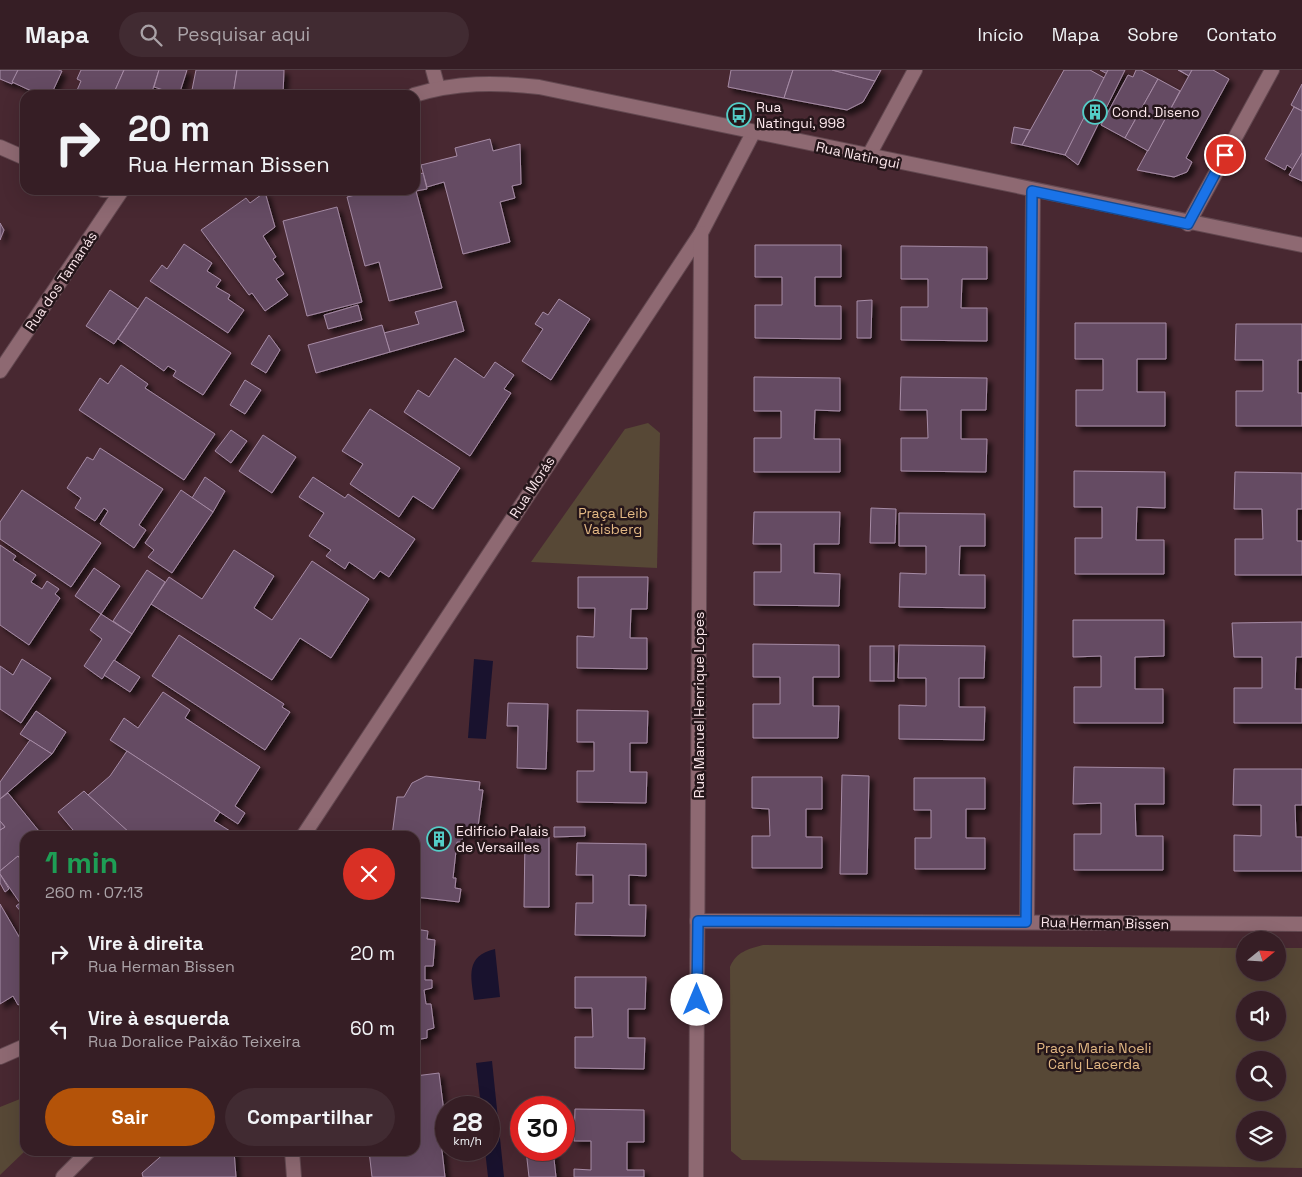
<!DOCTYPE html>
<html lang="pt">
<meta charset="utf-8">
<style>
body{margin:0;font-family:"Space Grotesk",sans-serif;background:#412b32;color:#f1f3f6;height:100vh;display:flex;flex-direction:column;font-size:19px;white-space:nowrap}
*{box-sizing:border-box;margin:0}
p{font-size:16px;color:#aaa2a7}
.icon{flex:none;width:28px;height:28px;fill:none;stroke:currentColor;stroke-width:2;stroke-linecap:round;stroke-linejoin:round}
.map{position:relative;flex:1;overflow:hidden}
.panel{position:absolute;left:20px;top:761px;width:400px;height:325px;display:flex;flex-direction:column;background:#361e25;border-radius:15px;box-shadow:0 5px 20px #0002,0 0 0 1px #503c42}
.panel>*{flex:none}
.guide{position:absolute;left:20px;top:20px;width:400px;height:105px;border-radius:15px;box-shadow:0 5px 20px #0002,0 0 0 1px #503c42;background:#361e25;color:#f1f3f6;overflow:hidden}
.needle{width:32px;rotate:72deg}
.buttons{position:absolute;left:1236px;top:861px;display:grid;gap:10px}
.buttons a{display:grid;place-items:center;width:50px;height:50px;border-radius:50%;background:#361e25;box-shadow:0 5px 20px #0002,0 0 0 1px #503c42;font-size:25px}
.speed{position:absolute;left:435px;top:1026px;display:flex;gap:10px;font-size:25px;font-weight:700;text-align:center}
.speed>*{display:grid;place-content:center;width:65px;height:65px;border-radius:50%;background:#361e25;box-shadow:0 5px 20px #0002,0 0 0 1px #503c42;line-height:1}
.speed small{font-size:12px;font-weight:400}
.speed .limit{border:8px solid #d22;background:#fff;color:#111}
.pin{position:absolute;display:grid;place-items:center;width:42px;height:42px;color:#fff;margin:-21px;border:2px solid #fff;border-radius:50%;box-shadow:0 1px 5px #0007}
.me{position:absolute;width:55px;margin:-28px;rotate:0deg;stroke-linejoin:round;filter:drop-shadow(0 0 4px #0008)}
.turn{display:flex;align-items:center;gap:18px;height:105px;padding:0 25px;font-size:22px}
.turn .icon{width:65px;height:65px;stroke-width:2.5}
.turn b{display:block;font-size:35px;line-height:42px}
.round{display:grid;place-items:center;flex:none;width:52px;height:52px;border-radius:26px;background:#412b32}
.summary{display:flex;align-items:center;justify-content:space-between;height:85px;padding:0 25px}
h1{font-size:30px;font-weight:800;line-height:38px;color:#1e9e55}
.cta{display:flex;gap:10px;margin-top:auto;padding:10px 25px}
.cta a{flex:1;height:58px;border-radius:30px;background:#b45309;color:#fff;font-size:20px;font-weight:800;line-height:58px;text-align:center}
.cta a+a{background:#412b32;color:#f1f3f6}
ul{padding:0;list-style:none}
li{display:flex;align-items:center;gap:15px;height:75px;padding:0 25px}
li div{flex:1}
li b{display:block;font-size:19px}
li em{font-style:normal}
header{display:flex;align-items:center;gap:30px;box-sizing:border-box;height:70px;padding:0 25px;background:#361e25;border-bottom:1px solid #503c42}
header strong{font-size:24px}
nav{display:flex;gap:28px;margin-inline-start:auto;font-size:18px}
.search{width:350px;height:45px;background:#412b32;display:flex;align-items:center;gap:12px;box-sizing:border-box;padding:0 18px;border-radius:28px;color:#aaa2a7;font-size:19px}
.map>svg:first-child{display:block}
.green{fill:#574836;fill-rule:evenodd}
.water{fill:#19122e}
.building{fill:#654c64;stroke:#a68ba5;filter:url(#shadow)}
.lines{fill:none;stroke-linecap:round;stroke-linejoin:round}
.minor-casing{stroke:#634850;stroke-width:16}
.tertiary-casing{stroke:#634850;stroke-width:16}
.minor{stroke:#8e6972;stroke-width:14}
.tertiary{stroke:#8e6972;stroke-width:14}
.route-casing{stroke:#114b97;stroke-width:12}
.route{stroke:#1a73e8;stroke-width:9}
.labels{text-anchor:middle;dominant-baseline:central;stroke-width:5;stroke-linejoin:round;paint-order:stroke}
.poi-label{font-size:14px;fill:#fbe6eb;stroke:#25161a;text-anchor:start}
.street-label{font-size:14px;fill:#fbe6eb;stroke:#25161a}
.park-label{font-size:14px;fill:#e3b884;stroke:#25161a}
</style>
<header>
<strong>Mapa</strong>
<div class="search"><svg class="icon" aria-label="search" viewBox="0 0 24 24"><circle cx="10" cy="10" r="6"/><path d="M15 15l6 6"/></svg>Pesquisar aqui</div>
<nav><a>Início</a><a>Mapa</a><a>Sobre</a><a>Contato</a></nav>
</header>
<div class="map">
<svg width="1302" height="1107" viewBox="0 0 1302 1107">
<defs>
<filter id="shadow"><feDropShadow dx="4.5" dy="4.5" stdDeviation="2.5" flood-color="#0009"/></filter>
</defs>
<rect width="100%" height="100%" fill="#482831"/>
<g class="green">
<polygon points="648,353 660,363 657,498 531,492 625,359"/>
<path d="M763 875 1245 878V902H1278V878H1302V1098L742 1090 731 1081 730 897C736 882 748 879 763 875ZM1245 930H1278V962H1245ZM1245 990H1278V1022H1245ZM1245 1050H1278V1082H1245Z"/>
<polygon points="25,1027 25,1081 0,1105 0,1037"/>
</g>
<g class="water">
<polygon points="474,589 493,591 486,669 468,668"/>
<path d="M495 879 500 927 474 930C471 906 465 886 495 879Z"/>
<polygon points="492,991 504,1107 488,1107 485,1080 489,1080 489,1038 481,1037 476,993"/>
</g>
<g class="building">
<polygon points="0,0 18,0 12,14 0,9"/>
<polygon points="18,0 58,0 62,1 51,25 40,25 12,12"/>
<polygon points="81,0 124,0 113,25 75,25 81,11 77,9"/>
<polygon points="124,0 159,0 151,25 113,25"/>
<polygon points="159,0 187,0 179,25 154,17"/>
<polygon points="196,0 237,0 233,25 191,25"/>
<polygon points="237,0 284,0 283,25 233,25"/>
<polygon points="731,0 793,0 784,28 728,17"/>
<polygon points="793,0 832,0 875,11 863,32 847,40 784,28"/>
<polygon points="832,0 881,0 875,11"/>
<polygon points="1064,0 1090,0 1106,9 1065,85 1022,75"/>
<polygon points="1100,0 1117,0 1113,7"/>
<polygon points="1108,0 1125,0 1078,95 1065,85"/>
<polygon points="1136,0 1141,0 1158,9 1125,68 1101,55 1128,5 1133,7"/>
<polygon points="1178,0 1192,0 1189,6"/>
<polygon points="1179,0 1192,0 1189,6"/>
<polygon points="1192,0 1213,0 1229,9 1186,88 1192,92 1187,102 1174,107 1137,100"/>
<polygon points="1158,9 1180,21 1148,81 1125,68"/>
<polygon points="1302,14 1302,41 1291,35"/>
<polygon points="1294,37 1302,41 1302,83 1293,99 1287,95 1285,100 1265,89"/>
<polygon points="1014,57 1030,60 1022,75 1011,73"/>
<polygon points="490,69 493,81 520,74 521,114 512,116 515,128 500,132 510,172 463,184 444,112 427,117 421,95 457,86 455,78"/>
<polygon points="1302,83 1302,111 1289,105"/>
<polygon points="423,103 427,119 416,121 442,218 389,231 379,192 365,196 347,127 363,123 363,120 415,120 415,105"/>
<polygon points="265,122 275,157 263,166 276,187 273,189 284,204 276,209 288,225 265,241 252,223 249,225 201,160 246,128 250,133"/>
<polygon points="337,137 362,232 307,246 283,151"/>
<polygon points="0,153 4,160 0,170"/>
<polygon points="184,174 212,193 207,201 221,210 216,217 230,225 228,229 244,240 228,263 150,211 162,195 167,199"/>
<polygon points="755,175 841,175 841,207 815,207 815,236 841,236 841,269 755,268 755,235 782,235 782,207 755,207"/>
<polygon points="901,176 987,177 987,209 962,209 961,238 987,238 987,271 901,270 901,237 928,237 928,209 901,209"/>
<polygon points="110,220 138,239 114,274 86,256"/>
<polygon points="146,227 231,283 203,325 173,306 176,301 168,296 164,301 118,269"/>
<polygon points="559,229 590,249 551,310 522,291 543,259 535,254 543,242 548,245"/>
<polygon points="872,230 871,268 857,268 857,231"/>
<polygon points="456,231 464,261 390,282 384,263 419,254 415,242"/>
<polygon points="358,235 362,250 328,259 324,245"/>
<polygon points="1075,253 1166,253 1166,289 1137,289 1137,322 1165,322 1165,356 1076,356 1076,320 1103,320 1103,289 1075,289"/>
<polygon points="1236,254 1302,254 1302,290 1298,290 1298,323 1302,323 1302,356 1236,356 1236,321 1263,321 1263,290 1235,290"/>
<polygon points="382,255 390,282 316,303 308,275"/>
<polygon points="269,265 280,280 266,303 251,294"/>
<polygon points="455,288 484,308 495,292 514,305 504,319 511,323 470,386 404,342 418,320 429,327"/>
<polygon points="121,295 148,314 145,318 215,364 184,410 79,340 100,308 108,314"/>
<polygon points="754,307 840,308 840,341 815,340 814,369 840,369 840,402 754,402 754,368 781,368 781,341 754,341"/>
<polygon points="901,307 987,308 986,340 961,340 961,369 987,369 986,402 901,401 901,368 928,368 927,340 900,340"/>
<polygon points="245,310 261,320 245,344 230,335"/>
<polygon points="370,339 460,398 433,439 413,426 399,447 350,414 363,394 342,381"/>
<polygon points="231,360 247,371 231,393 215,381"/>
<polygon points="263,365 296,387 272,423 239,401"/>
<polygon points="100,378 163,419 139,455 146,460 134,478 100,454 108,441 104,438 95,451 75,438 81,428 67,418 87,387 93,390"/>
<polygon points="1074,401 1165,402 1165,438 1137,437 1136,470 1164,470 1164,504 1075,504 1075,468 1102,468 1102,437 1074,437"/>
<polygon points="1235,402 1302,403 1302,439 1297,439 1297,471 1302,471 1302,505 1235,505 1235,469 1263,469 1262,439 1234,439"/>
<polygon points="205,407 225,421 213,442 192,428"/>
<polygon points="313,407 345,428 348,424 415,469 389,507 380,501 374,509 349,492 345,499 326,486 331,480 309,466 324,443 299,427"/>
<polygon points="22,420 101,473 71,517 0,469 0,452"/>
<polygon points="181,420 213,442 172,503 148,487 154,480 145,473"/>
<polygon points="871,438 896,439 895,473 870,473"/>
<polygon points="754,442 840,442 839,474 814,474 814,503 840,504 839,536 754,535 754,502 781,502 781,474 753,474"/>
<polygon points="899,443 985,444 985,476 960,476 959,505 985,505 985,538 899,537 900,503 926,504 926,476 899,476"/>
<polygon points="0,475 16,486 13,490 36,505 31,512 42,519 47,511 59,519 55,524 60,528 29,575 0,555"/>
<polygon points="234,480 274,506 254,538 272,550 312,491 369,529 331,588 300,568 272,610 151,534 169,507 202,529"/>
<polygon points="94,498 120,516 101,544 75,526"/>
<polygon points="147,500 165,512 132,564 113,551"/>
<polygon points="578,507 648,507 647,539 631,539 630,568 647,568 647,599 577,598 577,566 594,567 595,538 578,538"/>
<polygon points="101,544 132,564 102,609 84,596 102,569 90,560"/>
<polygon points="1073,550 1164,550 1164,586 1135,587 1135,619 1163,619 1163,653 1074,653 1074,617 1101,617 1101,586 1073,587"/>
<polygon points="1302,552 1302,587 1296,587 1295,619 1302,619 1302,653 1234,653 1234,618 1262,618 1262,587 1234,587 1232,553"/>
<polygon points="179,565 284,634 282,637 290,642 265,680 152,606"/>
<polygon points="753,574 839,575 839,607 813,607 813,636 839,636 838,668 753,668 753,634 780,634 780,607 753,607"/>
<polygon points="899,575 985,576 984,608 959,608 959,637 985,637 984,670 899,669 899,635 926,636 926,608 898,608"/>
<rect x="870" y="576" width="24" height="35"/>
<polygon points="22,589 51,608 21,653 0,639 0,596 13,605"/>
<polygon points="114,590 140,607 130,622 104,605"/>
<polygon points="163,622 190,640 185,648 260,697 235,736 245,743 238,754 110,670 124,648 138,658"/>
<polygon points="508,633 548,634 546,699 517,698 518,656 507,656"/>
<polygon points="577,640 648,641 647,673 630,673 630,702 647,702 646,733 577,732 577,701 594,701 594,672 577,672"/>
<polygon points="36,641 66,662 52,684 20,664"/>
<polygon points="30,670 52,684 0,729 0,712"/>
<polygon points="127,681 220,742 214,751 230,761 227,766 133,766 88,725 110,706"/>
<polygon points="1074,697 1164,698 1164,734 1135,734 1136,766 1163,766 1163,800 1074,800 1074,764 1101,764 1101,733 1073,734"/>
<polygon points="1234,699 1302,699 1302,735 1295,735 1296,767 1302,767 1302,801 1234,801 1234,765 1261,766 1261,735 1233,735"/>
<polygon points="842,705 869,706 867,804 840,804"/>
<polygon points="426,706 480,712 479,720 483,720 477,764 463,763 462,772 457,772 453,808 456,808 455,818 461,819 459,832 415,827 415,766 392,766 397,727 404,727 412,713"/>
<polygon points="752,707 822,707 822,739 806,739 806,767 822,767 822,798 752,798 752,766 770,766 769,739 752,738"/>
<polygon points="914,708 985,708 985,739 966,739 966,768 985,768 985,799 915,799 915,768 931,768 931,740 914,740"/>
<polygon points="84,721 88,725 131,764 128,766 78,766 58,742"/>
<polygon points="8,723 43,766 25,766 25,787 21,790 18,786 0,801 0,760 5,757 0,751 0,729"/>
<polygon points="0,751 5,757 0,760"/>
<polygon points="554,757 585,757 585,766 554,767"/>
<polygon points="549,767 549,837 524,837 525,768"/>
<polygon points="577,773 646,774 646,806 629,805 629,835 646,835 645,866 575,865 576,833 593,833 593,805 576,805"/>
<polygon points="18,786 21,790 25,787 25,846 16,836 20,833 0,804 0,801"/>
<polygon points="0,804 9,819 5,822 0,813"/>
<polygon points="0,834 25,877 25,931 18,935 13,926 0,934"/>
<polygon points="415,859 428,861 427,869 435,870 433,896 425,896 425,910 432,910 432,918 424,920 426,934 431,934 434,958 427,960 427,968 415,970"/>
<polygon points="575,907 646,907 645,939 628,939 628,968 645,968 644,999 575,998 575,967 593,967 592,938 575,938"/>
<polygon points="439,1003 444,1042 439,1043 441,1054 439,1054 445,1107 372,1107 369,1081 415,1081 415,1006"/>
<polygon points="575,1039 644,1040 644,1072 627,1072 627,1100 644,1100 644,1107 574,1107 574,1099 591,1100 591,1071 574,1071"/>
<polygon points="526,1080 553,1080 556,1107 529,1107"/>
<polygon points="167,1081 234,1081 236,1107 143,1107 142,1103"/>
</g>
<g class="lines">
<g class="minor-casing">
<g id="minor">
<polyline points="433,0 438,18"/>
<polyline points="868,87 915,0"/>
<polyline points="1188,154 1272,0"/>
<polyline points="0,301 122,120"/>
<polyline points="303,766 701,163 753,63"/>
<polyline points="697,851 1302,854"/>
<polyline points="1027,852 1033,121"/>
<polyline points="0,987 25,976"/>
<polyline points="292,1081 294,1107"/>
<polyline points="63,1107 89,1081"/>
<polyline points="696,1107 701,163"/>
</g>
</g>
<g class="tertiary-casing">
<g id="tertiary">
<path d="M414 25C457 12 495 12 539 17L1302 175"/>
<polyline points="0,77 25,88"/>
<polyline points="103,120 111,120"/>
</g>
</g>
<use href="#minor" class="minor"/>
<use href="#tertiary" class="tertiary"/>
</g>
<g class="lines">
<g class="route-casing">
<polyline id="route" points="697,930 698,851 1026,852 1032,121 1188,154 1225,85"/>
</g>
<use href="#route" class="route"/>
</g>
<defs>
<g id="building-ring" transform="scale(1.25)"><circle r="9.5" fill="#25161a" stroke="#54cdc7" stroke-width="1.5"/><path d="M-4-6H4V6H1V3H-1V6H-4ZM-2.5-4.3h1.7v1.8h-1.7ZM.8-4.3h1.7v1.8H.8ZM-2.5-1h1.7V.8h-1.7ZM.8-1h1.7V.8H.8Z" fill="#54cdc7"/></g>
<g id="bus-ring" transform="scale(1.25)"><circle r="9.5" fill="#25161a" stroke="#54cdc7" stroke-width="1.5"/><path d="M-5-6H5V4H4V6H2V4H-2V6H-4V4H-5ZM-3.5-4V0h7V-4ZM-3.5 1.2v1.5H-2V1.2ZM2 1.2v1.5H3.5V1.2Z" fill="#54cdc7"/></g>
</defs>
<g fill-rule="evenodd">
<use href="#building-ring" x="1095" y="42"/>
<use href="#bus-ring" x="739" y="45"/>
<use href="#building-ring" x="439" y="769"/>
</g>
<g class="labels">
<g class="poi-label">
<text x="756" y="37">Rua<tspan x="756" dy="16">Natingui, 998</tspan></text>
<text x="1112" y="42">Cond. Diseno</text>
<text x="456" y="761">Edifício Palais<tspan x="456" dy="16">de Versailles</tspan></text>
</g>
<g class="street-label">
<text transform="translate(858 85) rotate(12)">Rua Natingui</text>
<text transform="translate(61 211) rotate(-56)">Rua dos Tamanás</text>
<text transform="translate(532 417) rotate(-57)">Rua Morás</text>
<text transform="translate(699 635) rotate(-90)">Rua Manuel Henrique Lopes</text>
<text transform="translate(1105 853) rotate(1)">Rua Herman Bissen</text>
</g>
<g class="park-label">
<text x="613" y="443">Praça Leib<tspan x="613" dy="16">Vaisberg</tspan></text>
<text x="1094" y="978">Praça Maria Noeli<tspan x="1094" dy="16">Carly Lacerda</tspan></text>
</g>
</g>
</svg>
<div class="buttons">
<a><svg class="needle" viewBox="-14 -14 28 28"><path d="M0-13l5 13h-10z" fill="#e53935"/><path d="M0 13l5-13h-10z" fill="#aaa2a7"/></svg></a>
<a><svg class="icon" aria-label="sound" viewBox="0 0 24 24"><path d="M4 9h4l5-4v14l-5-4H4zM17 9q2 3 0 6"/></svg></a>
<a><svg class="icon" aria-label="search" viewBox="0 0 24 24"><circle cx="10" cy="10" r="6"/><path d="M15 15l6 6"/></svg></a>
<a><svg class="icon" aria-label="layers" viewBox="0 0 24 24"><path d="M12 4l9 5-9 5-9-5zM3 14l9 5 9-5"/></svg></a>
</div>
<div class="speed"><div>28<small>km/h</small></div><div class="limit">30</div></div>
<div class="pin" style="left:1225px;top:85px;background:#d93025"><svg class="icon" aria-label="arrive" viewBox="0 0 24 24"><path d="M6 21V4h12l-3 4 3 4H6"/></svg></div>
<svg class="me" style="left:697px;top:930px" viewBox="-20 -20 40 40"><circle r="19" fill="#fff"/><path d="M0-13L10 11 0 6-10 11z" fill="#1a73e8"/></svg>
<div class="guide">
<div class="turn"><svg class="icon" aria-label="right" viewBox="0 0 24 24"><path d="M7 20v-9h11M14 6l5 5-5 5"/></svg><div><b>20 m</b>Rua Herman Bissen</div></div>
</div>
<section class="panel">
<div class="summary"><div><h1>1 min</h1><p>260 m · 07:13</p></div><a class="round" style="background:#d93025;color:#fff"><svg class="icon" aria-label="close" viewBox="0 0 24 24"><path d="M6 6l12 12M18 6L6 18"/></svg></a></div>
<ul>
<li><svg class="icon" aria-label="right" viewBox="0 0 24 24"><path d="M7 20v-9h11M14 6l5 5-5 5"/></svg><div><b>Vire à direita</b><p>Rua Herman Bissen</p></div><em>20 m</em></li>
<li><svg class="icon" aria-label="left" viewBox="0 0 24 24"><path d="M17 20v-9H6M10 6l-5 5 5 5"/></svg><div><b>Vire à esquerda</b><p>Rua Doralice Paixão Teixeira</p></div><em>60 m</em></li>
</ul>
<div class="cta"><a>Sair</a><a>Compartilhar</a></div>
</section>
</div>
